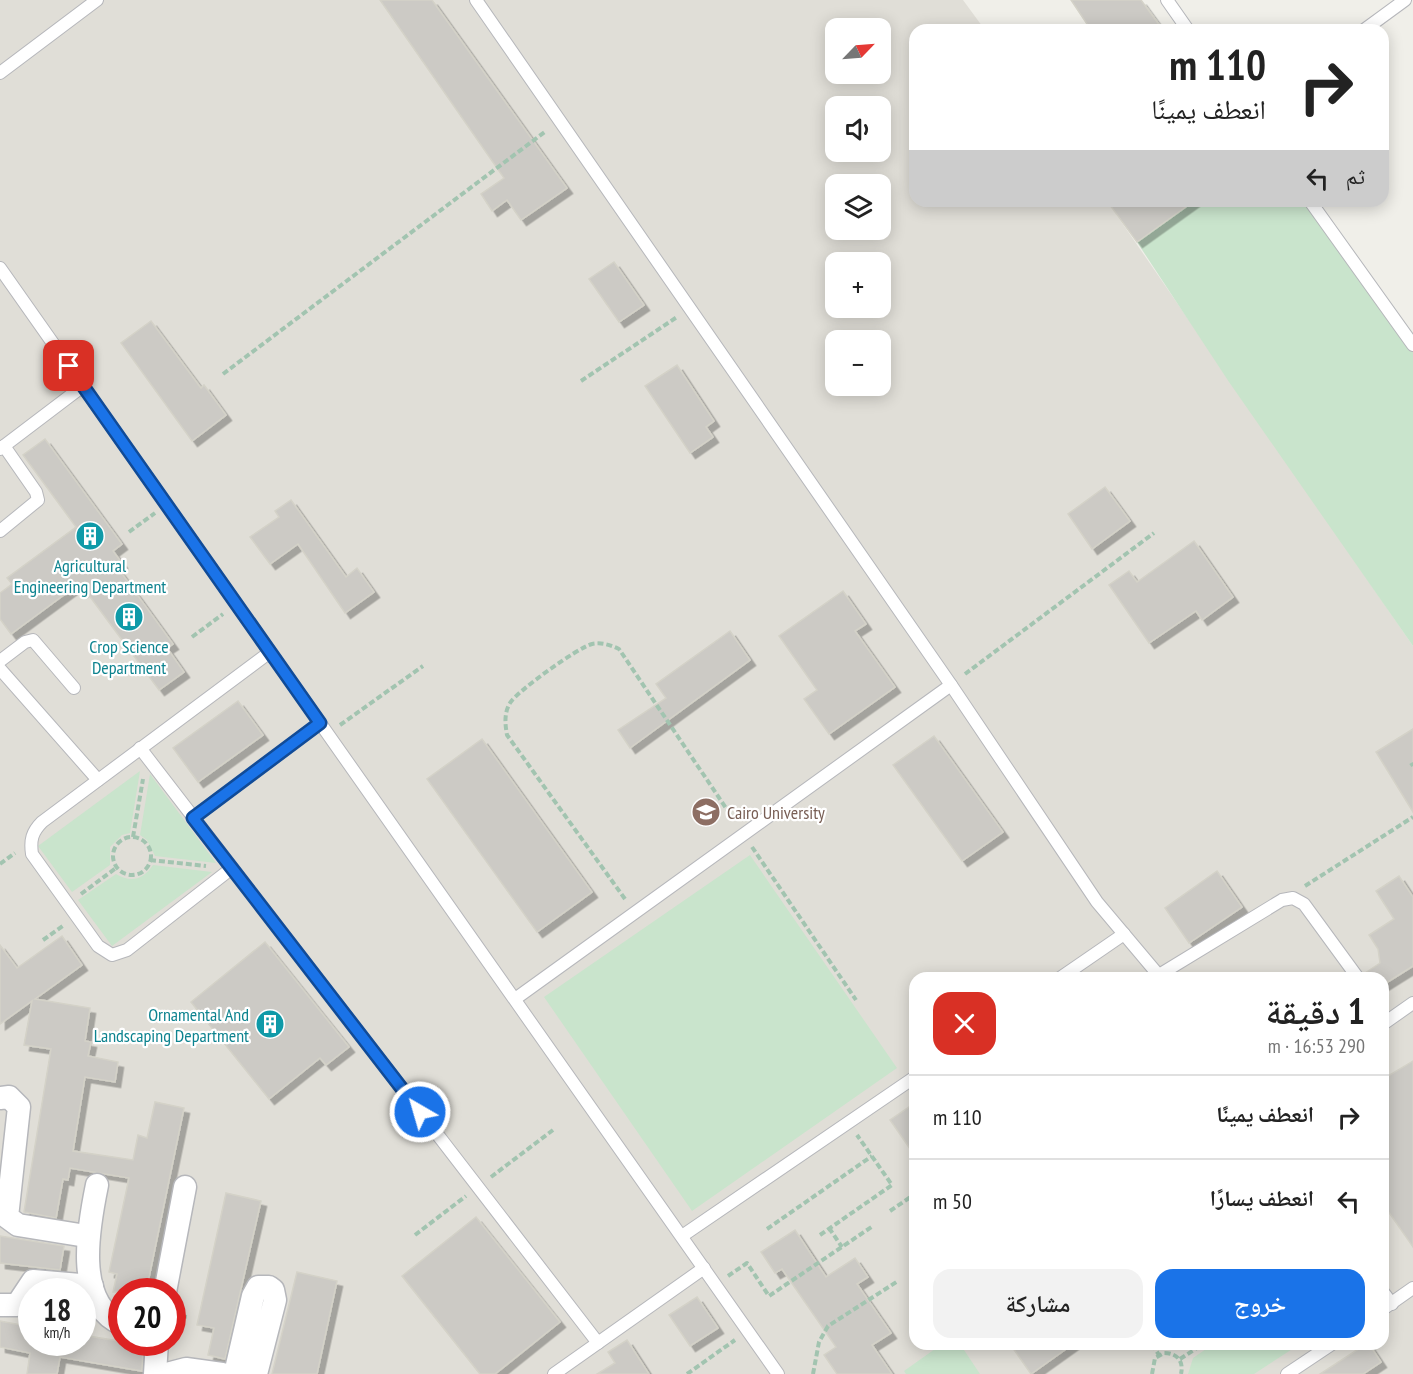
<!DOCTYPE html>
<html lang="ar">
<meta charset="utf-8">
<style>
body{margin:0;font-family:"PT Sans Narrow","Noto Naskh Arabic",sans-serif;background:#f2f2f2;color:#222;direction:rtl;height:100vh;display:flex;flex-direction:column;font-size:22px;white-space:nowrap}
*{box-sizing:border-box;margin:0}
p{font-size:20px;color:#767676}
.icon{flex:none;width:33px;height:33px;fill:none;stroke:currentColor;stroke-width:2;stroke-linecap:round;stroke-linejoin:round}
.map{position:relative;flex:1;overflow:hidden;direction:ltr}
.drawer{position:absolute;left:909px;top:972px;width:480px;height:378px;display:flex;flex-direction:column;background:#fff;border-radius:18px;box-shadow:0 3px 15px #0003;direction:rtl}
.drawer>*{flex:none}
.top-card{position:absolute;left:909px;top:24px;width:480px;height:183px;border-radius:18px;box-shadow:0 3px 15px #0003;direction:rtl;background:#fff;color:#222;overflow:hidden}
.needle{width:39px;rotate:65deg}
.tools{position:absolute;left:825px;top:18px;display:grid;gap:12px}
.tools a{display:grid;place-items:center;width:66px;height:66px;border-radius:12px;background:#fff;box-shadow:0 3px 15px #0003;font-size:30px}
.speed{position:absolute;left:18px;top:1278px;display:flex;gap:12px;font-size:30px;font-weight:700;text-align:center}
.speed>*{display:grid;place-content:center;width:78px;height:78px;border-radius:50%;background:#fff;box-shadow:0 3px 15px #0003;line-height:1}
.speed small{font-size:15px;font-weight:400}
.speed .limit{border:9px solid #d22;background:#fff;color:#111}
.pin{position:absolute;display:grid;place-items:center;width:51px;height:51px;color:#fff;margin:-26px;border-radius:12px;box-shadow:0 3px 9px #0006}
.me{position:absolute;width:66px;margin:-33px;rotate:322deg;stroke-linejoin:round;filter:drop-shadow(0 0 4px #0008)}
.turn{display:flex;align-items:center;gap:21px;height:126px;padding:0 24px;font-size:27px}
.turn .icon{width:78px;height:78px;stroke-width:2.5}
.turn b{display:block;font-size:42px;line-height:51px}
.then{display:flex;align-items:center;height:57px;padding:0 24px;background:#0003;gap:12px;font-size:22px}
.round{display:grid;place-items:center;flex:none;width:63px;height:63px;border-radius:18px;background:#f2f2f2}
.head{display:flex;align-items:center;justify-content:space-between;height:102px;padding:0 24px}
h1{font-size:36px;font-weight:600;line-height:45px}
.primary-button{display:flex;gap:12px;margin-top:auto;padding:12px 24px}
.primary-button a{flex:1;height:69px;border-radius:18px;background:#1a73e8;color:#fff;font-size:24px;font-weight:600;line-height:69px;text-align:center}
.primary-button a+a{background:#f2f2f2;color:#222}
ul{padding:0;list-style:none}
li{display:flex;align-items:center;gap:18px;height:84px;padding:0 24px;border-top:2px solid #e0e0e0}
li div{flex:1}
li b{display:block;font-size:22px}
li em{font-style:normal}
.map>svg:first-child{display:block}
.education{fill:#e0ded7;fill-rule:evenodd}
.green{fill:#c9e4cc}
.building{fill:#cccac5;stroke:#d4d2c8;stroke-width:1.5;filter:url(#shadow)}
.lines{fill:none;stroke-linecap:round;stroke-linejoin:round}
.lane-casing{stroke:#b6b7bb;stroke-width:14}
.street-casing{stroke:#b6b7bb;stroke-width:25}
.path{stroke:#a2c4b0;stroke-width:4;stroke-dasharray:6 3;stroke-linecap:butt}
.lane{stroke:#fff;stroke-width:12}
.street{stroke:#fff;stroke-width:22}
.route-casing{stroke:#114b97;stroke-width:15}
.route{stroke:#1a73e8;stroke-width:10}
.labels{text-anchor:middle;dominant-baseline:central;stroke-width:4.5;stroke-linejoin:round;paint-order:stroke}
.culture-label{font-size:18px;fill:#0d838f;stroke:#fff}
.education-label{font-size:18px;fill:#785e54;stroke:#fff;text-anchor:start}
</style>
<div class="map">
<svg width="1413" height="1374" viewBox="0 0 1413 1374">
<defs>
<filter id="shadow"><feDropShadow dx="5.5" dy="5.5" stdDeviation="0" flood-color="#0004"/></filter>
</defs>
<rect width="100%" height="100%" fill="#f0efe9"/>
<path class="education" d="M0 0H963L985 30H915V201H1107L1413 646V1374H0ZM836 28H880V74H836ZM836 106H880V152H836ZM836 184H880V230H836ZM836 262H880V308H836ZM836 340H880V386H836ZM915 978H1383V1344H915ZM32 1292H82V1342H32ZM122 1292H172V1342H122Z"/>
<g class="green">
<polygon points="1194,201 1306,201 1413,351 1413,646 1229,382 1137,242"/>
<polygon points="140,771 130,833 122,835 110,847 110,865 72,892 38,846"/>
<polygon points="150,774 216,863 155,856 147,840 140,835"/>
<polygon points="750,855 897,1068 692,1211 544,997"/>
<path d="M153 865 212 872 112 946 78 900 116 874C131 883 143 880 153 865Z"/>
<polygon points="942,1344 960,1344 980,1374 906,1374 904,1371"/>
<polygon points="1203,1344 1300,1344 1254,1374 1188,1374 1193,1358 1206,1349"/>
</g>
<g class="building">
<polygon points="380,0 432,0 567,188 521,220 507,200 492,211 481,194 504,178"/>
<polygon points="1071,0 1141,0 1163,30 1091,30"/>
<polygon points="1107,201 1194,201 1137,242"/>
<polygon points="614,262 644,305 619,322 589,279"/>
<polygon points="151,321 201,388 204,385 226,415 192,441 121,343"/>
<polygon points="677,365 714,421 706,427 713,437 690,453 645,386"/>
<polygon points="45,439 122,544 113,551 122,563 117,567 173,644 167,648 184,672 159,690 85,590 81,592 76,586 11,634 0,619 0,593 12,584 7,578 76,527 23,455"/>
<polygon points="1105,487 1130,521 1092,549 1068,514"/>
<polygon points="291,500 346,577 357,568 374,592 345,613 298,544 270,564 250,537 279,517 275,511"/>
<polygon points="1194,541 1233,597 1202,620 1196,611 1149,643 1109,585 1129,571 1137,582"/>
<polygon points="843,591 866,624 855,631 895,687 829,734 804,699 817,690 779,636"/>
<polygon points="730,631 750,660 630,748 618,730 666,698 656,684"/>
<polygon points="238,701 263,735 198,782 173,748"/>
<polygon points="1413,729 1413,812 1376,752"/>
<polygon points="934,736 1003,832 962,861 893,765"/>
<polygon points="482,739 592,892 537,932 427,779"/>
<polygon points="1217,871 1242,907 1189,943 1165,908"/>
<polygon points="1399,876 1413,897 1413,966 1383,985 1383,978 1366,978 1365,973 1380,963 1378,949 1369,935 1394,919 1376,891"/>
<polygon points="62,936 82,965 35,999 90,1008 85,1041 91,1042 88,1056 118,1062 115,1082 85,1077 73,1151 133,1160 138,1135 147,1138 155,1102 184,1108 146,1292 113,1292 117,1274 109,1272 129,1178 70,1168 68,1180 63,1179 56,1218 24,1212 51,1049 24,1045 32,1001 0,1024 0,945 17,968"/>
<polygon points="265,942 349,1047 326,1065 320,1058 269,1099 191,1002"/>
<polygon points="1413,1061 1413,1247 1383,1204 1383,1079"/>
<polygon points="915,1103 915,1156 890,1120"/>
<polygon points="226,1193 261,1201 225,1359 208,1355 214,1328 197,1325"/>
<polygon points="476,1217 560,1322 495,1374 480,1374 402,1276"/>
<polygon points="795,1230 826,1277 855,1258 868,1277 857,1284 891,1333 872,1345 892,1374 837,1374 824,1355 836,1347 782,1269 775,1273 761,1252"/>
<polygon points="0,1236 64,1246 60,1270 0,1263"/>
<polygon points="297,1272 337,1281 317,1374 272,1374"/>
<polygon points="697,1297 718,1328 690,1346 669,1315"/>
<polygon points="0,1321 32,1327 32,1346 32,1342 82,1342 82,1335 143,1345 142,1371 60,1357 57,1374 27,1374 30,1353 0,1347"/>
<polygon points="627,1340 649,1374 597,1374 615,1363 608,1352"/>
<polygon points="1010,1344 1073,1344 1031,1374"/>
<polygon points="1366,1344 1369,1344 1381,1362 1363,1374 1320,1374"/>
</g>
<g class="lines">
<g class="lane-casing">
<g id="lane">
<polyline points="476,0 951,685 1097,902 1161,978"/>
<polyline points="1167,0 1188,30"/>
<polyline points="1364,30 1405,0"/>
<polyline points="0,73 97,0"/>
<polyline points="1310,201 1413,345"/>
<polyline points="0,268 778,1374"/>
<polyline points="0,449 83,386"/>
<polyline points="0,531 38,500 36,492 4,446"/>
<polyline points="0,661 25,642 33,640 74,688"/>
<polyline points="0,669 98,780"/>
<polyline points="140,748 598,1343"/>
<polyline points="193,818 320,723"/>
<path d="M232 868 127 950 112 955 98 946 32 854C30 840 32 832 42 822L270 652"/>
<polyline points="1159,975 1282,900 1293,898 1304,904 1358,978"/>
<polyline points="1060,978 1124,934"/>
<polyline points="515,999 951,685"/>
<polyline points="1383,1024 1413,1003"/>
<polyline points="682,1236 915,1077"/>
<polyline points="1383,1292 1392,1304"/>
<polyline points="1383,1309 1413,1288"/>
<polyline points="554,1374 704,1268"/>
<polyline points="1287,1374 1332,1344"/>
</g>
</g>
<g class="street-casing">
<g id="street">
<polyline points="0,1098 9,1097 19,1107 7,1217 18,1225 86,1236"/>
<path d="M97 1185C89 1224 73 1304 122 1324"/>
<polyline points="165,1292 185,1187"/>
<polyline points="0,1305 17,1305 33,1281 92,1286"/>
<polyline points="155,1374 157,1342"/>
<polyline points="167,1374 186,1369 222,1374"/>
<polyline points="235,1374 253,1296 258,1287 269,1287 273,1290 275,1300 256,1374"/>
</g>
</g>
<g class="path">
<polyline points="223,374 546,131"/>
<polyline points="581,381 677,317"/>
<polyline points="129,532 155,513"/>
<polyline points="192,637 223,614"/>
<polyline points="965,674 1154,533"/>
<polyline points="340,725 423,666"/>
<polyline points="1411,763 1413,766"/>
<polyline points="133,837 143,779"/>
<circle cx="132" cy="856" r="19"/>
<polyline points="752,847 856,1000"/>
<polyline points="150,860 206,866"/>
<polyline points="0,864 15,853"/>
<polyline points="1305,886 1413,817"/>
<polyline points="81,894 116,868"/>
<path d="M625 899 507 735C505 724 504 713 510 703 517 691 579 647 592 644 602 642 610 645 619 649L734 820"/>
<polyline points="43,940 64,925"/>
<polyline points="491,1177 553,1130"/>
<polyline points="890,1211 915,1194"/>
<polyline points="829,1228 842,1247"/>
<polyline points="767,1229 872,1156"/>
<polyline points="415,1235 466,1196"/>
<polyline points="820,1235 892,1185 857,1135"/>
<polyline points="728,1276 747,1263 769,1296 873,1226"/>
<polyline points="172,1315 188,1317"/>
<polyline points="1152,1344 1159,1355"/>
<polyline points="1180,1359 1200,1346"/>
<polyline points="687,1374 735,1340"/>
<polyline points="813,1374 819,1342 828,1326 898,1281"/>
<path d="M1152 1374 1155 1358 1164 1353C1177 1353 1184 1361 1181 1374"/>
</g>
<use href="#lane" class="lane"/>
<use href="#street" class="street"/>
</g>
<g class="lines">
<g class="route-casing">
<polyline id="route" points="69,366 320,723 193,818 420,1112"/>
</g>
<use href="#route" class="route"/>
</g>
<defs>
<g id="building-disc" transform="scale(1.5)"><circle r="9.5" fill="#0f9aa8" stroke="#fff"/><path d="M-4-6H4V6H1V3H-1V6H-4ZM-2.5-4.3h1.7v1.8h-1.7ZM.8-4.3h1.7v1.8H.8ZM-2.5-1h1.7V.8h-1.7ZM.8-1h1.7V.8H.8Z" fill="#fff"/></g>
<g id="university-disc" transform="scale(1.5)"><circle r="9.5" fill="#8d6e63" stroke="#fff"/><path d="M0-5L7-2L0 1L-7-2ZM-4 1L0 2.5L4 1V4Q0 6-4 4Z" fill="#fff"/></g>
</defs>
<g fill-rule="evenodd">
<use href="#building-disc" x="90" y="536"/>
<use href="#building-disc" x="129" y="617"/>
<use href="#university-disc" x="706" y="812"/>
<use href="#building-disc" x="270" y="1024"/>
</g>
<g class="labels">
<g class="culture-label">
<text x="90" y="565">Agricultural<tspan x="90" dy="21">Engineering Department</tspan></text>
<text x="129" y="646">Crop Science<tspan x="129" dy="21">Department</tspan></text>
<text x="249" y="1014" text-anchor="end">Ornamental And<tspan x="249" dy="21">Landscaping Department</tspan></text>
</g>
<g class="education-label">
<text x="727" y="812">Cairo University</text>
</g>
</g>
</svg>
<div class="tools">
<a><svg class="needle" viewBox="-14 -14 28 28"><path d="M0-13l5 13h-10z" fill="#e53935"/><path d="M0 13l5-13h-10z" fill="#767676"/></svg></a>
<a><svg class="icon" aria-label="sound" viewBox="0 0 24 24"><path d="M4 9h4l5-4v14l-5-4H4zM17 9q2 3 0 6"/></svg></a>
<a><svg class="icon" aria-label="layers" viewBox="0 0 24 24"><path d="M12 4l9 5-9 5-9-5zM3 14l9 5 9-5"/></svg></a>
<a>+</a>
<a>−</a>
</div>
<div class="speed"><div>18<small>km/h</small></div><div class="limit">20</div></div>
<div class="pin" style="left:69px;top:366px;background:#d93025"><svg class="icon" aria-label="arrive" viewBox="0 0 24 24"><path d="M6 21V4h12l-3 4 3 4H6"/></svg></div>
<svg class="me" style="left:420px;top:1112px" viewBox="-20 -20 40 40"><circle r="17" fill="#1a73e8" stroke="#fff" stroke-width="3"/><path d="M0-11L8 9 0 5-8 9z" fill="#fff"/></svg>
<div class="top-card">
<div class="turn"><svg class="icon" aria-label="right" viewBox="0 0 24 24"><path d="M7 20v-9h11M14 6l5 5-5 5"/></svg><div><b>110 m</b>انعطف يمينًا</div></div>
<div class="then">ثم<svg class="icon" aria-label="left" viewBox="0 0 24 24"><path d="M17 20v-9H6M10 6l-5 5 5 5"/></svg></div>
</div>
<section class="drawer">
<div class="head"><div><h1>1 دقيقة</h1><p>290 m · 16:53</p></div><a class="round" style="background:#d93025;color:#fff"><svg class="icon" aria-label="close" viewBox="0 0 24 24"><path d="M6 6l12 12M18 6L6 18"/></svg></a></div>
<ul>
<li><svg class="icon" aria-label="right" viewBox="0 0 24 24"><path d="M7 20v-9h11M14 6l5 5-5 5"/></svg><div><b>انعطف يمينًا</b></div><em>110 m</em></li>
<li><svg class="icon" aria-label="left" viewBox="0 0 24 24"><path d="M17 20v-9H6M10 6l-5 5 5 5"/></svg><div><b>انعطف يسارًا</b></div><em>50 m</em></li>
</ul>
<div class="primary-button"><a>خروج</a><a>مشاركة</a></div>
</section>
</div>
